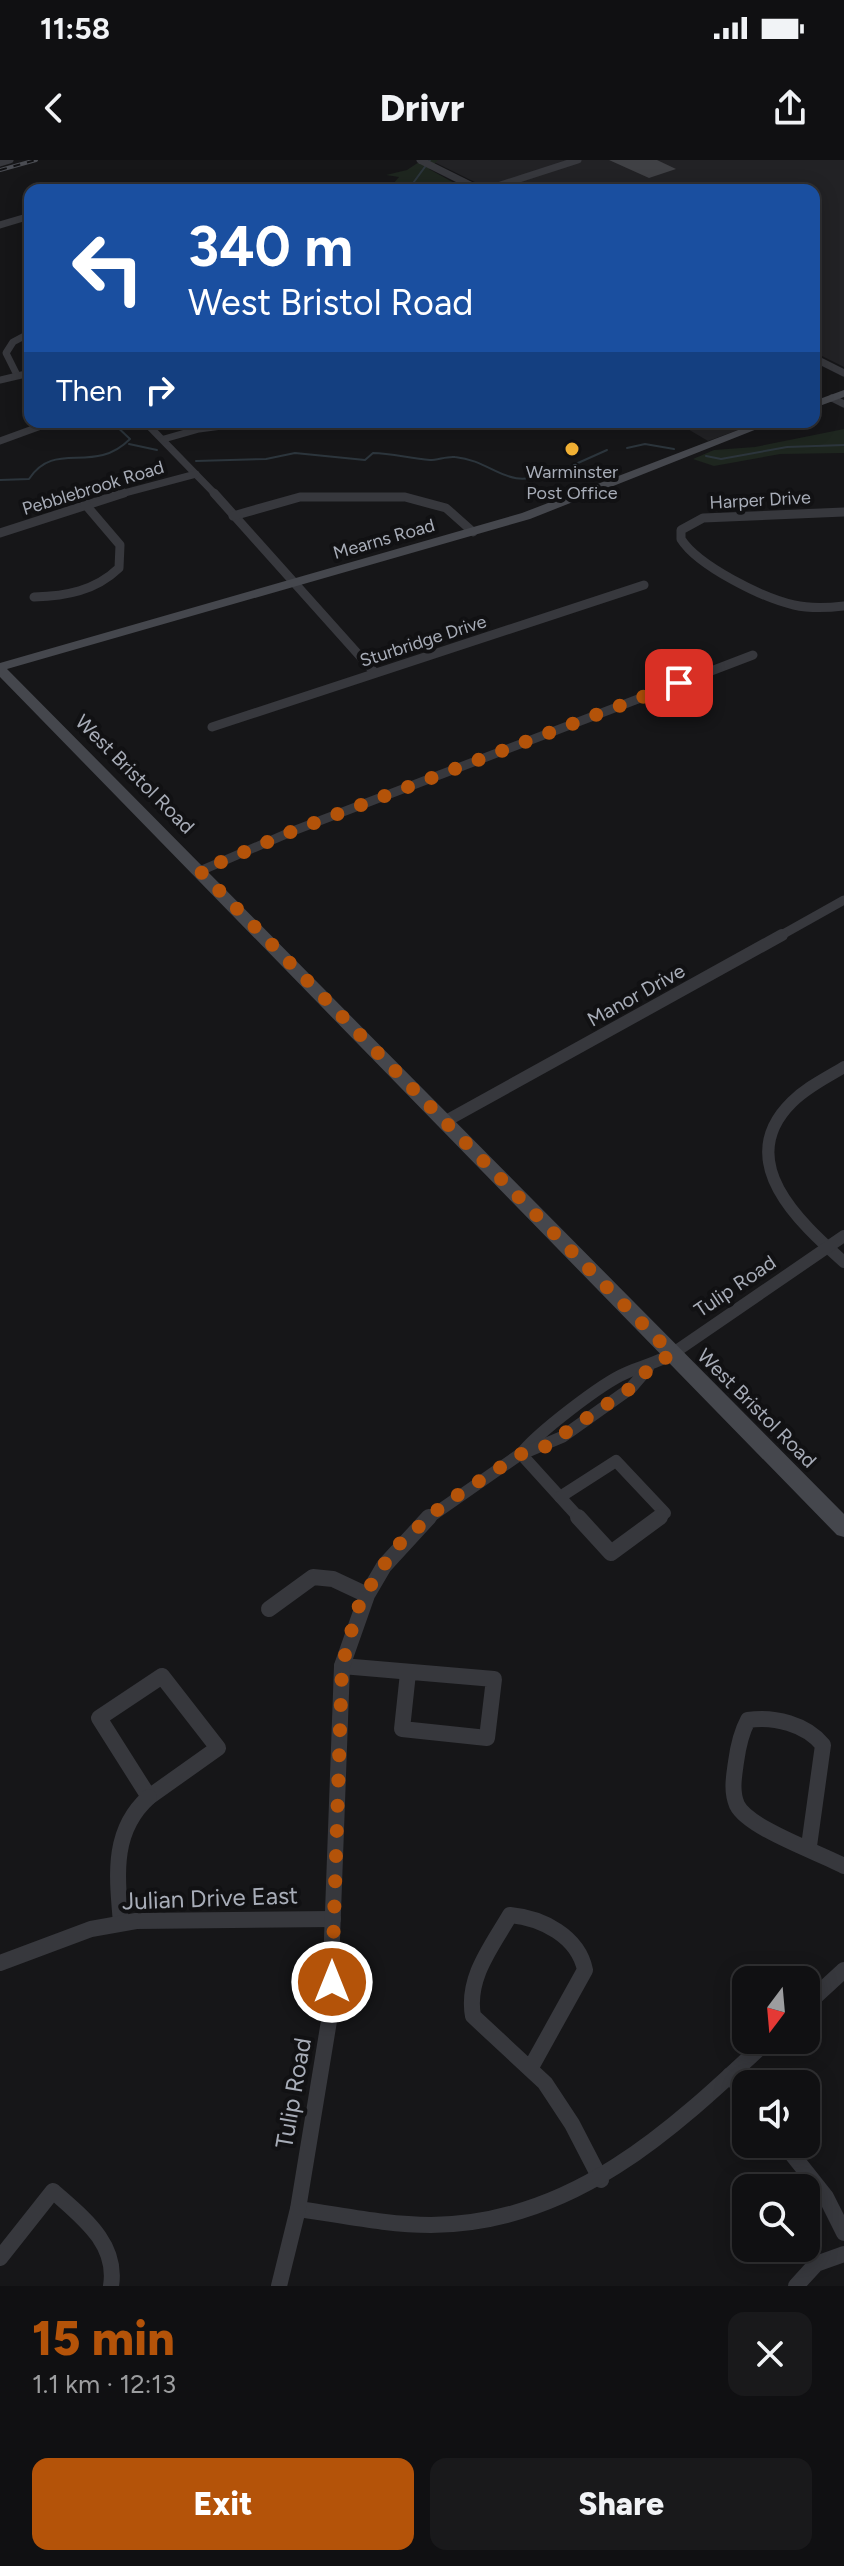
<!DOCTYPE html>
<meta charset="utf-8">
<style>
body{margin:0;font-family:Figtree,sans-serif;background:#19191b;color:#f1f3f6;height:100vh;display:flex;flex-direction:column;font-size:30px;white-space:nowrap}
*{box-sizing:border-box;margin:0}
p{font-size:26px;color:#9c9d9f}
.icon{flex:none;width:44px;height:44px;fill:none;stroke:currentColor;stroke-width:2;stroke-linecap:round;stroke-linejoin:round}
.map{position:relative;height:2126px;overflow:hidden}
.side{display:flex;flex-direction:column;background:#101012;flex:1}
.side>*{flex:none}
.guide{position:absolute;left:24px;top:24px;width:796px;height:244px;border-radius:16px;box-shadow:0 4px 20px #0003,0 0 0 2px #303032;background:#1a4fa0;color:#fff;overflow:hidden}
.needle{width:52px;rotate:196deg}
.fabs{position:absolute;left:732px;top:1806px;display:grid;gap:16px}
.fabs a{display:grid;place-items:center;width:88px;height:88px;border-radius:16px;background:#101012;box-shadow:0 4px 20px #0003,0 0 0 2px #303032;font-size:40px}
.pin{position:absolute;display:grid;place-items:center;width:68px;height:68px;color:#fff;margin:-34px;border-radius:16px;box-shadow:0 4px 12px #0006}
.me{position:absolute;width:88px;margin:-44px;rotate:0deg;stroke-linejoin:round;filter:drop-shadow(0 0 6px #0008)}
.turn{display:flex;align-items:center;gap:28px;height:168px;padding:0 32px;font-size:36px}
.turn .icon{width:104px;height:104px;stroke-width:2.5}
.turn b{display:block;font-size:56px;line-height:68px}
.then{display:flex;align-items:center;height:76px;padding:0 32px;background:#0003;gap:16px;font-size:30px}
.round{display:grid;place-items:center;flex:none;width:84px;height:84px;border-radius:16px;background:#19191b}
.overview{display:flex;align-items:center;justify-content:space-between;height:136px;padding:0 32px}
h1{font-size:48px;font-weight:800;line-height:60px;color:#b45309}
.cta{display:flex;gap:16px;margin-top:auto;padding:16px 32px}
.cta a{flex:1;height:92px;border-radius:16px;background:#b45309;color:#fff;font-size:32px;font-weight:800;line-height:92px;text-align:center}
.cta a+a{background:#19191b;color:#f1f3f6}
.status{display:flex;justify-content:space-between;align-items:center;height:56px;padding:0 40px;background:#101012;direction:ltr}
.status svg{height:22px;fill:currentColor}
header{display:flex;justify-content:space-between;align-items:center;height:104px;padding:0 32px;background:#101012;font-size:36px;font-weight:800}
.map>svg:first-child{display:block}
.built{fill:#222225}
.green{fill:#1e261f}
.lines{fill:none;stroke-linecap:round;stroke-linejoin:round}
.stream{stroke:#2c353c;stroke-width:2}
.building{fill:#404145}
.street-far3{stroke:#37383d;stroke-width:7}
.street-far2{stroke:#37383d;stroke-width:9}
.street-far1{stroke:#37383d;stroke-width:12}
.street{stroke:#37383d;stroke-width:16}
.secondary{fill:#45474d;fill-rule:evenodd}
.rail-casing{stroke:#4a4c52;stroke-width:4}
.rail{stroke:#111113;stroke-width:2;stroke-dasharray:7;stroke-linecap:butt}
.route{stroke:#b45309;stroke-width:14;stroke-dasharray:0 25.2}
.poi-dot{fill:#f2b134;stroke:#111113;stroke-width:3}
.labels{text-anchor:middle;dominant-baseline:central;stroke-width:8;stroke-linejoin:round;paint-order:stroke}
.far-poi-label{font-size:18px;fill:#a8adb8;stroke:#111113}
.far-street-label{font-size:18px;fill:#a8adb8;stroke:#111113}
.street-label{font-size:20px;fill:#a8adb8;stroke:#111113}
.near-street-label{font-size:24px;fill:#a8adb8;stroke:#111113}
</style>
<div class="status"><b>11:58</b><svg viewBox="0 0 49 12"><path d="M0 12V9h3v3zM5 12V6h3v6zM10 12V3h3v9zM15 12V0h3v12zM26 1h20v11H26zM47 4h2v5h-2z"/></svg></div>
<header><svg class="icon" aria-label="back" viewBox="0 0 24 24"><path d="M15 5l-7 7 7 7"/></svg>Drivr<svg class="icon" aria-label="share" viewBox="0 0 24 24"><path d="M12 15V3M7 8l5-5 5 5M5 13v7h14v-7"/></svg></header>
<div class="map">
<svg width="844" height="2126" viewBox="0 0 844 2126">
<rect width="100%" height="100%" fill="#161618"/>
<g class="built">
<polygon points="430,0 844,0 844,207 814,192 814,30 491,30"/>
<polygon points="676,262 760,262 708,281"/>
</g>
<g class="green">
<polygon points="422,0 438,0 429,9 465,29 388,30 399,17 386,15 407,10"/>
<polygon points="844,269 844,293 780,294 714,306 693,299 714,290 755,287"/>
</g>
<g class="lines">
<g class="stream">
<polyline points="408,30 430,0"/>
<polyline points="129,284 157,290"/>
<polyline points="627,288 645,284 674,289"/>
<polyline points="706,296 721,299 787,287 844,285"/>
<path d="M196 301 266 299 295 293 365 300 373 293C392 293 411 299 430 300 438 300 447 296 455 297 495 301 505 332 550 312"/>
<polyline points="569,307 607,290"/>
<path d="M0 320 29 319C55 279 93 316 130 279L112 262"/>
</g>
</g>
<polygon class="building" points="609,0 657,0 676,9 649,18"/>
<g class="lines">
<g class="street-far3">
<polyline points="420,0 480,30"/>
<polyline points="0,3 10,0"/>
<polyline points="485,30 578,0"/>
<polyline points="0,65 30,56"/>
<polyline points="814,198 844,213"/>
<polyline points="17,215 6,193 13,182 30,173"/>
<polyline points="0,220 30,213"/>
<polyline points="832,238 844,244"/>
<polyline points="145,262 216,335"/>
<polyline points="164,279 199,269 252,262"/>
<polyline points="0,281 52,262"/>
<polyline points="117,335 196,314"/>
</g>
<g class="street-far2">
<polyline points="214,333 375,513"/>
<path d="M844 352 703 358 681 370V379C698 406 763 438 794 445 811 449 827 448 844 446"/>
<polyline points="233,356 300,337 405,337 446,348 473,372"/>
<polyline points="0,373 124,333"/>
<path d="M34 437C66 436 95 431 119 408L120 385 85 344"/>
<polyline points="212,567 644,425"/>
<polyline points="200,711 293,671 753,495"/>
<polyline points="778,777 844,740"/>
</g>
<g class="street-far1">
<path d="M844 907C826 918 807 927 792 942 732 1001 799 1062 844 1102"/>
<polyline points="446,961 782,775"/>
<path d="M521 1294C536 1274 602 1223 626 1213 642 1206 656 1203 672 1194L844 1076"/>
<polyline points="521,1294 560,1337"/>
<polyline points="427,1359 519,1295 562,1277 631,1228 648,1208"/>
<polyline points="580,1359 560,1337 616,1301 665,1353 657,1359"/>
</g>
<g class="street">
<polyline points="578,1357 611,1393 660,1357"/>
<polyline points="269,1449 313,1417 333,1419 365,1434"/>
<polyline points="342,1506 494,1519 487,1578 402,1569 408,1513"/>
<polygon points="162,1516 218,1588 149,1637 99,1558"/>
<path d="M809 1686 823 1585C806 1564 774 1556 748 1560 741 1573 738 1587 736 1602 734 1616 731 1631 737 1645 748 1668 820 1693 844 1706"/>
<path d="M121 1763C117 1716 111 1671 149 1637"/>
<polyline points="0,1803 91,1769 136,1761 333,1759"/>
<polyline points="806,1845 844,1810"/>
<path d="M530 1909 585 1810C578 1776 542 1758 510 1755 492 1786 466 1818 473 1856L545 1923 572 1964 601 2020"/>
<polyline points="730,1915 746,1936"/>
<polyline points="784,1984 826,2037 844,2073"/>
<path d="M298 2049C342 2055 386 2065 431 2065 572 2064 671 1971 768 1880"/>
<path d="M0 2098 53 2031C82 2057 118 2083 111 2126"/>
<polyline points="279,2126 298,2049 329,1861 342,1506 367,1435 384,1406 429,1357"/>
<polyline points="796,2126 816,2104 844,2094"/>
</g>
<g class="secondary">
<polygon points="844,230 844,237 814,248 814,241"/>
<polygon points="759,262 775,262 530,359 7,509 844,1354 844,1377 837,1375 0,517 0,503 522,353"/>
</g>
<g class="rail-casing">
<polyline id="rail" points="0,10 36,0"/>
</g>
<use href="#rail" class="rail"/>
</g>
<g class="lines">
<polyline class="route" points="332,1822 342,1506 357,1450 365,1434 395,1388 444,1344 521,1294 543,1288 641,1221 648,1208 672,1194 200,711 293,671 679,523"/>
</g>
<circle class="poi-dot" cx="572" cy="289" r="8"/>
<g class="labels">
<g class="far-poi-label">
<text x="572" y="312">Warminster<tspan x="572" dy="21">Post Office</tspan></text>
</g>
<g class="far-street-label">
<text transform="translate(93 328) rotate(-17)">Pebblebrook Road</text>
<text transform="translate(760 340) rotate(-3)">Harper Drive</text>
<text transform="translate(384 379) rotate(-16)">Mearns Road</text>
<text transform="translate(423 481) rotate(-18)">Sturbridge Drive</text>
</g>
<g class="street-label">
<text transform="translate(135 614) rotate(45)">West Bristol Road</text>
<text transform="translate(636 835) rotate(-29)">Manor Drive</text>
<text transform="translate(735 1126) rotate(-34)">Tulip Road</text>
<text transform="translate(757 1248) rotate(45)">West Bristol Road</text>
</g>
<g class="near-street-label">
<text transform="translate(210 1738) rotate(-2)">Julian Drive East</text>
<text transform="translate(293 1933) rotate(-80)">Tulip Road</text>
</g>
</g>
</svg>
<div class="fabs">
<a><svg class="needle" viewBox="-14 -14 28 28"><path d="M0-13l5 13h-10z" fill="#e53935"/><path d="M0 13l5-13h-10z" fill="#9c9d9f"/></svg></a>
<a><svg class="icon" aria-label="sound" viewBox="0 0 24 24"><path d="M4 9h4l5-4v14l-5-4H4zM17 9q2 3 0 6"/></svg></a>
<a><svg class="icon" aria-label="search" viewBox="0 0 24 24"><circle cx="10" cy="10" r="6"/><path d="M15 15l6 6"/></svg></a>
</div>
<div class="pin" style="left:679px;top:523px;background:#d93025"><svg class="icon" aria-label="arrive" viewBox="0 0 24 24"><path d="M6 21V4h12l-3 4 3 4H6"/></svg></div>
<svg class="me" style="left:332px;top:1822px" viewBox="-20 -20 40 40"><circle r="17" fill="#b45309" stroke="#fff" stroke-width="3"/><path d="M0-11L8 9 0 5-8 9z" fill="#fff"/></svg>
<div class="guide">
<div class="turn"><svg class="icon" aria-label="left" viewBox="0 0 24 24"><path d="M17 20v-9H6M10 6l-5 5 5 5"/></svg><div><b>340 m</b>West Bristol Road</div></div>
<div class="then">Then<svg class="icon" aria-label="right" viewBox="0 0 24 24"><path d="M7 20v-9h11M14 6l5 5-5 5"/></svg></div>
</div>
</div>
<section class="side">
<div class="overview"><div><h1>15 min</h1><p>1.1 km · 12:13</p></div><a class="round"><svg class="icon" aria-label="close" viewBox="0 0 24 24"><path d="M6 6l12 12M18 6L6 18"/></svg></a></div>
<div class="cta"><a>Exit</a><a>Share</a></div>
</section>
